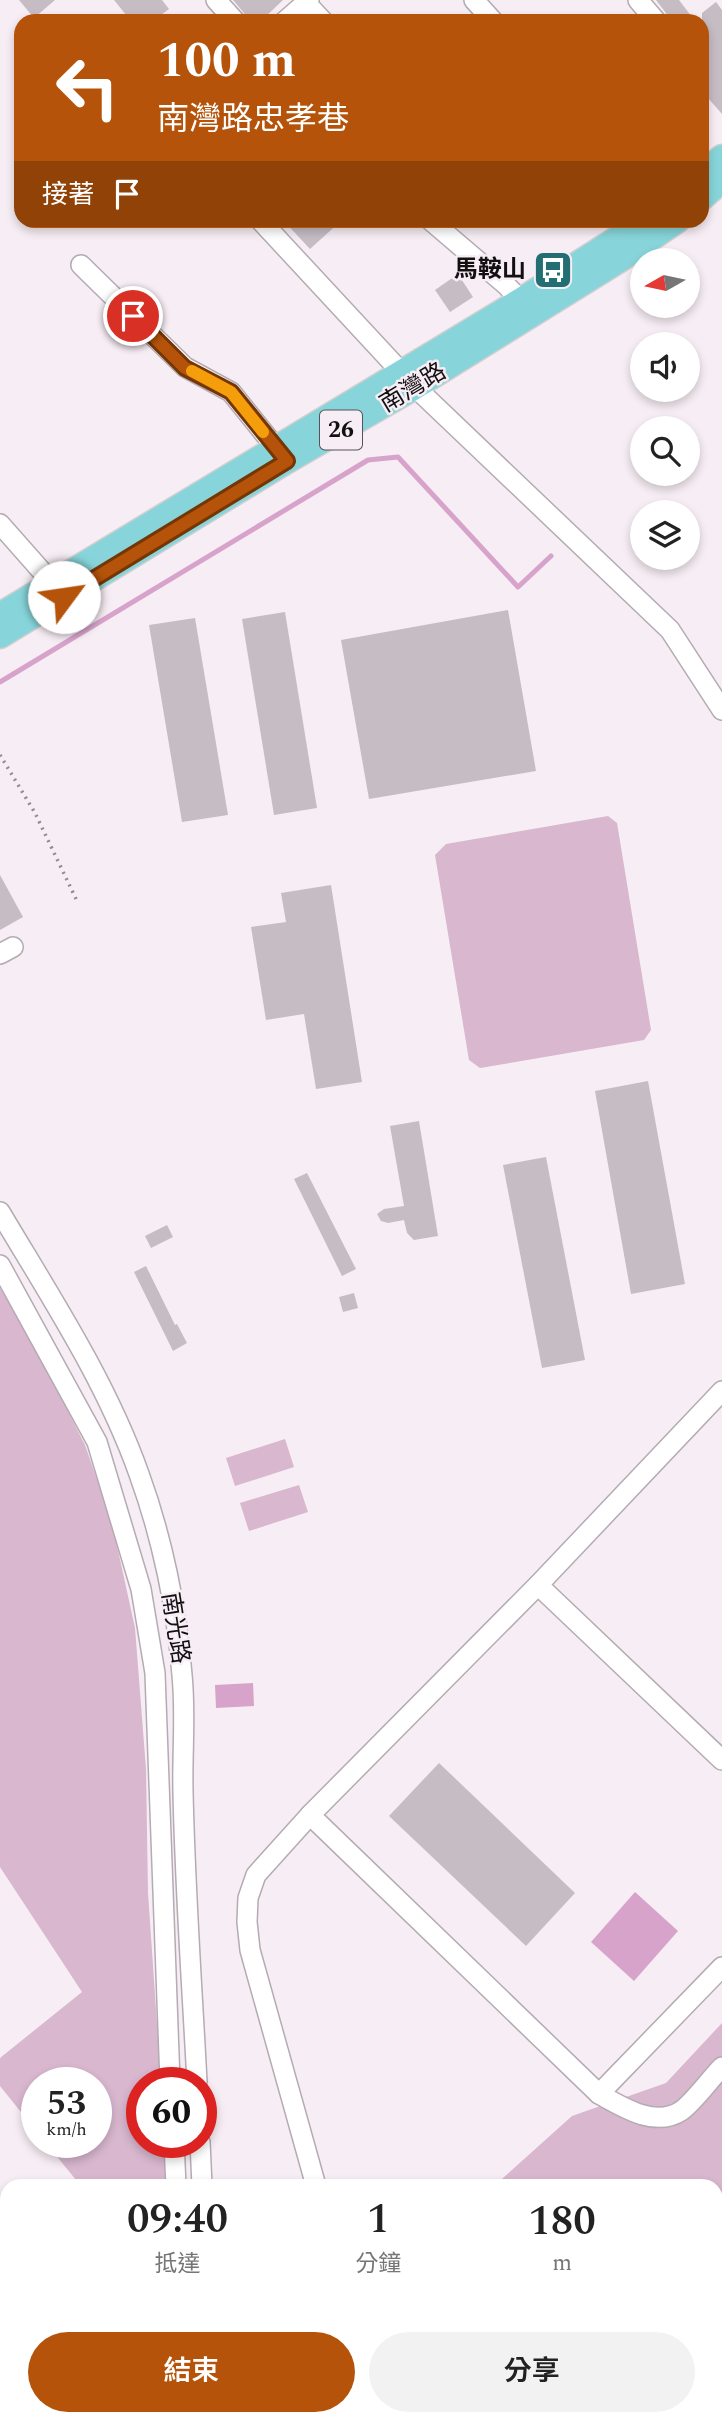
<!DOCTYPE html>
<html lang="zh-TW">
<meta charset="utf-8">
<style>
body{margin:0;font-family:Spectral,"Noto Sans TC",serif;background:#f2f2f2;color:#222;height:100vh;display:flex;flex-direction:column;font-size:26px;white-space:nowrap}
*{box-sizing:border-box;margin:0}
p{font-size:23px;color:#767676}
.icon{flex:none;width:38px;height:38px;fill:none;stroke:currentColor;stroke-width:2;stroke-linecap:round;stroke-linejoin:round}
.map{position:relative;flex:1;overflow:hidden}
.drawer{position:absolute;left:0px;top:2179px;width:723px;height:247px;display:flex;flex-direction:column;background:#fff;border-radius:21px 21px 0 0;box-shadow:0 4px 10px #0003}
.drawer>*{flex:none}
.guide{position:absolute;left:14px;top:14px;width:695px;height:214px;border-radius:21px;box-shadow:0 4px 10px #0003;background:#b45309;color:#fff;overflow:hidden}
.needle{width:46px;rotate:261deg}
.tools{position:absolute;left:630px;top:248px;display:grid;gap:14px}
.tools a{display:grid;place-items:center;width:70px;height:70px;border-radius:50%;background:#fff;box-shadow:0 4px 10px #0003;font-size:35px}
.speed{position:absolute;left:21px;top:2067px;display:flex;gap:14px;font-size:35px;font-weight:700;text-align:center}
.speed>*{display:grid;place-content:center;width:91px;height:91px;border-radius:50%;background:#fff;box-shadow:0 4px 10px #0003;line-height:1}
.speed small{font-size:18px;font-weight:400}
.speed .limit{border:10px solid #d22;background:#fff;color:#111}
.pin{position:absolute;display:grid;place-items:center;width:60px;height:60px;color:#fff;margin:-30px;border:4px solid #fff;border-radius:50%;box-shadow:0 2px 7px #0007}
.me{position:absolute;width:77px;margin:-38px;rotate:59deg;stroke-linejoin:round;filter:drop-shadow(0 0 5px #0008)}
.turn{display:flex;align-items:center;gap:24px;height:147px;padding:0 28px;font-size:32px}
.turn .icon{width:91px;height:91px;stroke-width:2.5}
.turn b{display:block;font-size:49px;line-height:60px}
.then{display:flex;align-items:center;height:66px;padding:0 28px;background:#0003;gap:14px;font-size:26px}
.eta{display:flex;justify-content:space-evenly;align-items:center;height:119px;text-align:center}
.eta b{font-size:42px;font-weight:600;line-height:49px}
.action{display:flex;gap:14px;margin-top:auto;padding:14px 28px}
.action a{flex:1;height:80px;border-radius:42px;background:#b45309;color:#fff;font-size:28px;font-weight:600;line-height:80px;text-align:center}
.action a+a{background:#f2f2f2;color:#222}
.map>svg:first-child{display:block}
.green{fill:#d8b7cf}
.water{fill:#d8a3cb}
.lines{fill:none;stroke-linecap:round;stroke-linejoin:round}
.stream{stroke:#d8a3cb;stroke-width:5}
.building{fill:#c6bdc4}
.minor-casing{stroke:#b5abb2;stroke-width:22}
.major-casing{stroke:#d0cfd0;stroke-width:27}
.path{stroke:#928b90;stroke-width:3.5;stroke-dasharray:2 5;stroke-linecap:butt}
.minor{stroke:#fff;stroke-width:19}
.major{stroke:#87d5da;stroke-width:24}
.route-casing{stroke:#753606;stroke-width:18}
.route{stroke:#b45309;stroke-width:12}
.slow{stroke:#f59e0b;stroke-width:12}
.labels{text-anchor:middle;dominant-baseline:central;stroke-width:5;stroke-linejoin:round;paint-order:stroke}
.shield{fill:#f7edf4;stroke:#575256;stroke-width:2}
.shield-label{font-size:23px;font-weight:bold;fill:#131012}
.poi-label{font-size:24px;font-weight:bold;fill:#131012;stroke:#f7edf4;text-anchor:end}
.street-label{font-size:24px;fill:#131012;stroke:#f7edf4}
</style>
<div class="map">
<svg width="722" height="2425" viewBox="0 0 722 2425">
<rect width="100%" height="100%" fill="#f7edf4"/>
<g class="green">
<polygon points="608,816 617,823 651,1030 644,1040 480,1068 469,1060 435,855 446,844"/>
<polygon points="0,1288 41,1358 85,1445 112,1523 135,1628 146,1769 148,1893 161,2082 142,2082 142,2142 165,2142 168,2186 81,2186 45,2142 96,2142 96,2082 37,2082 37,2132 0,2086 0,2058 82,1992 0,1867"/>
<polygon points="285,1439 294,1467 235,1486 226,1458"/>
<polygon points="299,1485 308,1512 249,1531 240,1503"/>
<polygon points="722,2023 722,2425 266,2425 261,2419 716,2418 716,2186 494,2186 572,2116 666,2083"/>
</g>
<g class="water">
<polygon points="253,1683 254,1706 216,1708 215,1685"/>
<polygon points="635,1892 678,1931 634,1981 591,1942"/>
</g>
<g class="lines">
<polyline class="stream" points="0,682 368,460 398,457 518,587 551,556"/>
</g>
<g class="building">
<polygon points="19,0 55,0 34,18"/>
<polygon points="114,0 162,0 169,9 153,21 131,21"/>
<polygon points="233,0 283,0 261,21 247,21 244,13"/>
<polygon points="656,0 679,0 695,21 672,21"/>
<polygon points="716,2 722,10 722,114 708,98 702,104 702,13"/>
<polygon points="283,220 342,220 310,249"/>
<polygon points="458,274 473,297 450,312 435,290"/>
<polygon points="508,610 536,771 369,799 341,640"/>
<polygon points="285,612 317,808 274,815 242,619"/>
<polygon points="195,618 228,815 182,822 149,625"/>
<polygon points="0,875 23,917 0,930"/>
<polygon points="331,885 362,1082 316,1089 304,1014 266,1020 251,927 286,922 281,893"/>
<polygon points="648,1081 685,1284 631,1294 595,1091"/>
<polygon points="419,1121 438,1236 414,1240 407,1233 404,1220 388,1223 381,1221 377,1214 384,1209 404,1206 390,1126"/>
<polygon points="546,1157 585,1360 542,1368 503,1165"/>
<polygon points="307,1173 356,1269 342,1276 294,1179"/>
<polygon points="167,1225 173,1237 151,1248 145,1236"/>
<polygon points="146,1266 175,1325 177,1324 187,1343 173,1351 134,1272"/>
<polygon points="354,1293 358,1308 343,1312 339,1297"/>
<polygon points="439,1763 575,1893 526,1946 389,1816"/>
</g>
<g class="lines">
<g class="minor-casing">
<g id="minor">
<polyline points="216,0 235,21"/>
<polyline points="474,0 493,21"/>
<polyline points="638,0 656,21"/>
<polyline points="306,3 323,21"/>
<polyline points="285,21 309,0"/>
<polyline points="260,220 415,387 670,630 722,710"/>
<polyline points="430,220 506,285 528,308"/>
<polyline points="81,265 185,367 231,392 284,458"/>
<polyline points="0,524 61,593"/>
<polyline points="0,954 13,947"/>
<path d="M0 1212C50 1296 106 1381 139 1474 162 1537 177 1609 182 1675 186 1714 182 1753 183 1792 185 1889 192 1986 197 2082"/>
<polyline points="0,1265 97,1442 141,1589 155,1673 170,2082"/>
<polyline points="538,1585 722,1760"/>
<path d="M310 1815 599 2094C622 2107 655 2128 681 2111 693 2103 711 2078 722 2067"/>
<polyline points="599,2094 722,1967"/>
<polyline points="174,2142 176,2186"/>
<polyline points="200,2142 202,2186"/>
<polyline points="316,2186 250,1950 247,1922 248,1898 256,1875 310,1815 538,1585 722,1391"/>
<polyline points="211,2418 213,2425"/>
<polyline points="236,2418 239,2425"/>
<polyline points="387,2418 390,2425"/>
</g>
</g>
<g class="major-casing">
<g id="major">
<polyline points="702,174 722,157"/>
<polyline points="702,198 722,180"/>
<polyline points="0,615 521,300 646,220"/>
<polyline points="0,636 287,461 415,387 618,261 678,220"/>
</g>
</g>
<polyline class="path" points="0,755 35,813 78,903"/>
<use href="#minor" class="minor"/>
<use href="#major" class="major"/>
</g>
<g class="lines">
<g class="route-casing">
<polyline id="route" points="64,597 287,461 231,392 185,368 133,316"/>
</g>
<use href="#route" class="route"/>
<polyline class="slow" points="192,371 231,392 263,432"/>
</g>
<defs>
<g id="bus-square" transform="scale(2.0125)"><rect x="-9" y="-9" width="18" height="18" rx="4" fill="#236e73" stroke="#f7edf4"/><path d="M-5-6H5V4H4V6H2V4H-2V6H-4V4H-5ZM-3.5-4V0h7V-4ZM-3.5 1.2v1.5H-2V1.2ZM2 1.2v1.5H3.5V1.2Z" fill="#fff"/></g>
</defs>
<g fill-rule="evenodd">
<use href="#bus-square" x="553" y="270"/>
</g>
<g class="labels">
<rect class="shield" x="320" y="410.5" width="42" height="39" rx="5"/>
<g class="shield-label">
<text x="341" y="430">26</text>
</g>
<g class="poi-label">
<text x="526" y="270">馬鞍山</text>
</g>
<g class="street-label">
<text transform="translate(413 388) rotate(-31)">南灣路</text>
<text transform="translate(175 1628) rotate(81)">南光路</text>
</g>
</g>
</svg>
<div class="tools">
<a><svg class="needle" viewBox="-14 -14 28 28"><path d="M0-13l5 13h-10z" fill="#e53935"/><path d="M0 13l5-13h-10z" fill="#767676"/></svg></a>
<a><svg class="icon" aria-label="sound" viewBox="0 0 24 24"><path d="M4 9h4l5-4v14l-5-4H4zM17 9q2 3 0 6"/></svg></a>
<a><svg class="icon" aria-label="search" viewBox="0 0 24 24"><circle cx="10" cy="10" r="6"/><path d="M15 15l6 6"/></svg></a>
<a><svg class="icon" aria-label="layers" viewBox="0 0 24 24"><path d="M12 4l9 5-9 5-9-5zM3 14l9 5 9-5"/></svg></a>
</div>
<div class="speed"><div>53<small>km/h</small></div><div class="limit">60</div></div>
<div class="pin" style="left:133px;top:316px;background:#d93025"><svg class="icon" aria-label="arrive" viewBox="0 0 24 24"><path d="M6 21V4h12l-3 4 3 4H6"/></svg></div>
<svg class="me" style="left:64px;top:597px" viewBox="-20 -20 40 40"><circle r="19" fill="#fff"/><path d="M0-13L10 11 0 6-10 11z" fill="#b45309"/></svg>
<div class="guide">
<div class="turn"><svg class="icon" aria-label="left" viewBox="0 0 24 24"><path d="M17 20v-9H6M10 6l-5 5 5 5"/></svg><div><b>100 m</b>南灣路忠孝巷</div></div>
<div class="then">接著<svg class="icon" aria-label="arrive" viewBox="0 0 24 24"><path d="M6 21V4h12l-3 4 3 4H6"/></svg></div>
</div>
<section class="drawer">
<div class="eta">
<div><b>09:40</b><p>抵達</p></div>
<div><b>1</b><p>分鐘</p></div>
<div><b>180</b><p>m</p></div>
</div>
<div class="action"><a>結束</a><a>分享</a></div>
</section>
</div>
